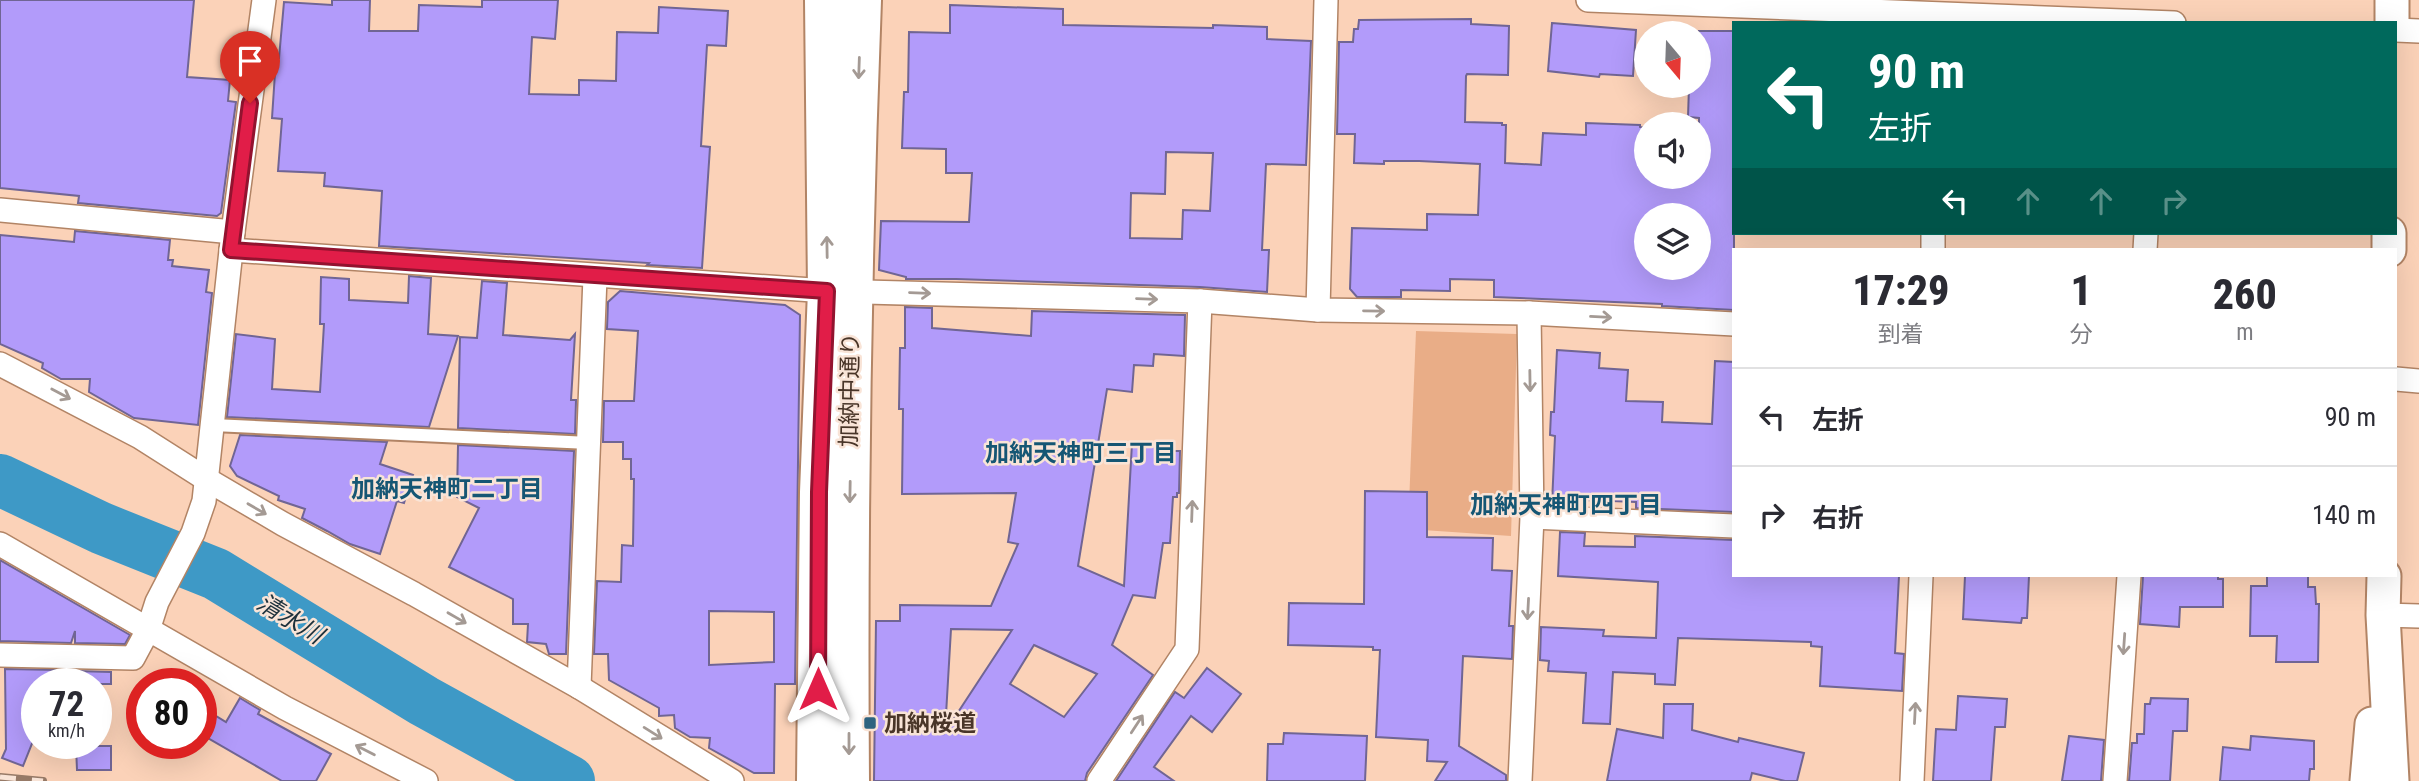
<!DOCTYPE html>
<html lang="ja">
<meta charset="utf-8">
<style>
body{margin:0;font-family:"Roboto Condensed","Noto Sans JP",sans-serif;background:#f2f2f3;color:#2b2b33;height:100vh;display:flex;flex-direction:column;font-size:26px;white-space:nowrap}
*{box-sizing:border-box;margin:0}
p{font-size:23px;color:#7c7c81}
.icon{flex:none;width:38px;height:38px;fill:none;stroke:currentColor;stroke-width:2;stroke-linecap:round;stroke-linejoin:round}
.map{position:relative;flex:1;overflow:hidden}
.sheet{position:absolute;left:1732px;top:248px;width:665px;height:329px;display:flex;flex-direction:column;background:#fff;border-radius:0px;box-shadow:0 7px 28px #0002}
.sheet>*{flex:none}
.guide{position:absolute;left:1732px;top:21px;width:665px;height:214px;border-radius:0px;box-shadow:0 7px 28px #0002;background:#00695c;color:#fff;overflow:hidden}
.needle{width:46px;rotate:161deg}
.buttons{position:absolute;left:1634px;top:21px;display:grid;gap:14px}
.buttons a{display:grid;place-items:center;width:77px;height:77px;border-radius:50%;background:#fff;box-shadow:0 7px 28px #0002;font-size:35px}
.speed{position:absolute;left:21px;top:668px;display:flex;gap:14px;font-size:35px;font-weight:700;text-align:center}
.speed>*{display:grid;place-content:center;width:91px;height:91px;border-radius:50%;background:#fff;box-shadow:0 7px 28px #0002;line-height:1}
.speed small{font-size:18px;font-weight:400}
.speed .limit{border:10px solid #d22;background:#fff;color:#111}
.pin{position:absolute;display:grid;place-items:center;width:60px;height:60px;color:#fff;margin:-72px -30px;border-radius:50% 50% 50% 0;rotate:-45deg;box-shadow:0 0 7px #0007}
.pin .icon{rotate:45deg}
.me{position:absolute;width:77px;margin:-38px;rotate:0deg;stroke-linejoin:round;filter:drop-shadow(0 0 5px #0008)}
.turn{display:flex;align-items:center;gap:24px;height:147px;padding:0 21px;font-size:32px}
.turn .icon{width:91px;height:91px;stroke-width:2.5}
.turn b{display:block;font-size:49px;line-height:60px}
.lanes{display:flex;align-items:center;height:66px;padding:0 21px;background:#0003;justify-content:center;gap:35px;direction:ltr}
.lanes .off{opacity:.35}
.eta{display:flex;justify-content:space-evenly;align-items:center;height:119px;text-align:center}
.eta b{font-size:42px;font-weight:800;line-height:49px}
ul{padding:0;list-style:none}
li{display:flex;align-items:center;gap:21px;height:98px;padding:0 21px;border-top:2px solid #e1e1e2}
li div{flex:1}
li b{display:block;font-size:26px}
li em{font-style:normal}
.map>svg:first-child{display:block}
.green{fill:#e9ad87}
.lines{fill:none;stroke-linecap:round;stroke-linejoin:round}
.river{stroke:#3e99c6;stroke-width:52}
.building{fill:#b29bfa;stroke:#706594;stroke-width:2;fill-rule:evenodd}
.service-casing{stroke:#b28465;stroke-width:16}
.minor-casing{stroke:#b28465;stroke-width:26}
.secondary-casing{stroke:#b28465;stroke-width:37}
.trunk-casing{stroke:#b28465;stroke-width:42}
.service{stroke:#fff;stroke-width:12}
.minor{stroke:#fff;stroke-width:23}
.secondary{stroke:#fff;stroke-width:33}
.trunk{stroke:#fff;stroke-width:38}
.rail-casing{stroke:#977a67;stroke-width:8}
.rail{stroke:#f9e4d7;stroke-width:5;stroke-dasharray:16;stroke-linecap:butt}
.oneway{stroke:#a49a94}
.route-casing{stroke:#92132f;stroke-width:18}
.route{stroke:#e11d48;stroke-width:12}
.poi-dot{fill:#2e637f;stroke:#f9e4d7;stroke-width:2.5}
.labels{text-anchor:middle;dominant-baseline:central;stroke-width:5;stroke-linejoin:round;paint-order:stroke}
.street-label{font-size:23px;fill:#493528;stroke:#f9e4d7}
.poi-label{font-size:23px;font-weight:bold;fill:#493528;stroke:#f9e4d7;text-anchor:start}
.neighbourhood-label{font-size:24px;font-weight:bold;fill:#155674;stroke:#f9e4d7}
.water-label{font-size:24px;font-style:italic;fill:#1d313c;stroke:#f9e4d7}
</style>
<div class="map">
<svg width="2419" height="781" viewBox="0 0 2419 781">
<rect width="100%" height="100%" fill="#fbd2b8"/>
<polygon class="green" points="1416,331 1517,334 1511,536 1408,529"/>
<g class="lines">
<polyline class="river" points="0,480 101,528 216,574 424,701 569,781"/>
</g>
<g class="building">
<polygon points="0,0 194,0 187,77 230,80 228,101 236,102 221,213 217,216 78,203 79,196 0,188"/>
<polygon points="332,0 370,0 369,31 418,31 419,5 482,7 482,0 558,0 555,39 532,37 529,94 579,95 579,80 616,81 617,32 658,33 659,7 728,11 726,46 707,45 701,146 710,147 702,268 647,265 649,263 379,246 382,191 324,186 325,173 278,171 282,119 272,118 276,58 279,58 284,2 332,5"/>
<path d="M950 5 1063 9V25L1213 28V25L1267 27V39L1311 41 1306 165 1266 164 1262 250H1269L1267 292 1200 287 956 279H906V277L879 270 881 221 969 222 972 173H946V149L902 148 904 92H908L909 32 950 33ZM1166 152 1213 153 1210 211 1183 210 1182 239 1130 238 1131 193 1165 194Z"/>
<path d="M1471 19V24L1509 26 1508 75 1467 74 1466 76 1465 122 1502 123V125H1506L1505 163 1541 165 1543 133 1586 135V123L1640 125V127L1647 128V177H1699V118L1688 117 1689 86H1699V31H1734V310L1662 306V304L1494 297V280L1450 279V291L1401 290V297H1357L1350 289 1352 228 1427 230V214L1478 215 1480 164 1419 161H1384V164L1354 163 1355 134H1337L1339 42H1353L1354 29H1358L1359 20ZM1647 215H1699V268H1647Z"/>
<polygon points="1552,23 1636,30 1633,76 1600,74 1599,77 1548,71"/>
<polygon points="75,231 170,240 168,260 173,260 172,266 209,270 206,292 212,293 198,425 134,418 89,392 90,379 61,379 42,368 43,363 0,344 0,235 74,242"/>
<polygon points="409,276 431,278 428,334 458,336 429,427 227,417 236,334 275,339 272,389 320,392 324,324 320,324 321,277 349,279 349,300 408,303"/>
<polygon points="482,281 507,283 503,335 570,340 575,334 571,400 576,400 575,434 458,428 460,337 477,338"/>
<path d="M620 291 785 305 800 315 795 684H775L774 773H754L709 748 710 738 690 737 675 728 674 715 659 716V708L609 680 608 654H594L597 581 621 582 622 545 633 546 634 479H631V459H623V442H603L604 401H634L638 331 607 329 608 302ZM709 611 774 612V662L709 665Z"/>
<path d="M905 307 932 308V328L1031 336 1032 311 1185 315 1184 356 1154 354 1153 366 1134 365 1132 392 1107 389 1078 566 1124 586 1132 443 1171 444V451H1180L1179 493H1177V497H1173L1170 543H1163L1155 598 1133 595 1112 645 1153 675 1087 773 1085 781H874L876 621H900V605L991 606 1018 544 1008 542 1016 493 902 494 903 409H899L900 348H905ZM951 629 1012 630 945 732ZM1034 645 1097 674 1064 717 1010 684Z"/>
<polygon points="1557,350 1600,353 1599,368 1628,370 1626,401 1663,402 1662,422 1712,424 1715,361 1734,362 1734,512 1636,508 1636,502 1587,500 1586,505 1552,504 1555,436 1550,435 1551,412 1554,412"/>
<polygon points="240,435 387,442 380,464 413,475 404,503 397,501 380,554 350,544 327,531 302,518 305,509 278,500 279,496 237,476 230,466"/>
<polygon points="458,445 574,451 566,654 549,654 546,644 527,642 528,624 513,624 513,599 449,567 479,508 457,497"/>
<polygon points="1365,491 1427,492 1427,537 1493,538 1492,570 1512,571 1509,626 1513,626 1512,659 1463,656 1459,746 1506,775 1506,781 1435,781 1447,762 1427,761 1428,740 1376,737 1380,650 1373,650 1373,647 1288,645 1289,603 1364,604"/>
<polygon points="1560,532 1585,533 1584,546 1635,547 1635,536 1734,540 1734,576 1899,576 1895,653 1904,654 1902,691 1820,686 1822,647 1811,646 1811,642 1678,638 1675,685 1655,684 1655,674 1613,672 1610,724 1583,723 1586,673 1548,671 1549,661 1540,660 1541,627 1604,630 1603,636 1656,638 1658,582 1558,576"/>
<polygon points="0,560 130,635 125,644 75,643 75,631 71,643 0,641"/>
<polygon points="1965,576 2029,576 2027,618 2022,618 2021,623 1963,619"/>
<polygon points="2143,576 2218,576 2218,579 2223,579 2223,607 2180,607 2179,627 2140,624"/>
<polygon points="2267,576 2308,576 2308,587 2315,587 2316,604 2319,604 2318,662 2276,662 2277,636 2250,636 2251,586 2267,586"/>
<polygon points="1207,668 1241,694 1212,732 1191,716 1154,767 1174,781 1116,781 1175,692 1184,698"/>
<polygon points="5,669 60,670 55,684 37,684 37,731 23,766 2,758 6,749"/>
<polygon points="76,671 111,672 111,684 76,684"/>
<polygon points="1958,696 2007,699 2005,727 1995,727 1991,781 1933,781 1936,729 1956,730"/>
<polygon points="240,698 260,710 258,714 331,754 316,781 282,781 201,734 211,713 226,722"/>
<polygon points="2151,698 2188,699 2187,731 2173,731 2170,781 2129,781 2132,743 2137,743 2137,734 2144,734 2145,704 2150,704"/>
<polygon points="1664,704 1693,704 1692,730 1738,742 1739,738 1804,753 1797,781 1785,781 1752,773 1750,781 1607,781 1617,729 1663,738"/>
<polygon points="1284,733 1367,736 1365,781 1267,781 1268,744 1283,744"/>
<polygon points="2069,736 2104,740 2101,781 2062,781"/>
<polygon points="2251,736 2314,741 2314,769 2310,769 2309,781 2220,781 2223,747 2250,750"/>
<polygon points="76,746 111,746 111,770 77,770"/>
</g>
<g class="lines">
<g class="service-casing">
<polyline id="service" points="213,425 589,443"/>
</g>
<g class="minor-casing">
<g id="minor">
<polyline points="1588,0 2174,23"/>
<polyline points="2396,30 2419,31"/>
<polyline points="0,210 233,232"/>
<polyline points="1933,233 1933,250"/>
<polyline points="231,250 827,291 1200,301 1318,310 1529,313 1734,324"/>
<polyline points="2145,250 2146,233"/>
<polyline points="1318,310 1326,0"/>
<polyline points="0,364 140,437 206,479 283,524 414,594 579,687 732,781"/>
<polyline points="2396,379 2419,381"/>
<polyline points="1532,517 1734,526"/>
<polyline points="0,544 285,708 426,781"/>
<polyline points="2383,615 2419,616"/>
<polyline points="0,655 133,658 148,630 157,602 193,533 204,501 233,232 264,0"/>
<polyline points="579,687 595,277"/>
<polyline points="1099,781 1187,649 1200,301"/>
<polyline points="1520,781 1532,517 1529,313"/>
<polyline points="1912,781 1921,576"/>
<polyline points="2115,781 2129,576"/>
</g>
</g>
<g class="secondary-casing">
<g id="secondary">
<polyline points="2392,23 2392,0"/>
<polyline points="2389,250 2389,233"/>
<polyline points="2384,576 2383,615 2392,781"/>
<polyline points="2367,781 2372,724"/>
</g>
</g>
<g class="trunk-casing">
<g id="trunk">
<polyline points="816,781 819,492 827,291 824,0"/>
<path d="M850 781C848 520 852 260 862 0"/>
</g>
</g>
<use href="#service" class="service"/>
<use href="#minor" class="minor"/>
<use href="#secondary" class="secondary"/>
<use href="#trunk" class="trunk"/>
<g class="rail-casing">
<polyline id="rail" points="0,777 43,781"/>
</g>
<use href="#rail" class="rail"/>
</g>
<defs><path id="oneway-shaft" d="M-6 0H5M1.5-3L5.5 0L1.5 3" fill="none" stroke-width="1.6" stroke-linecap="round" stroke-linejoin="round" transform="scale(1.75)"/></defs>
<g class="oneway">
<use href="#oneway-shaft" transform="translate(859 68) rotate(92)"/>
<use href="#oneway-shaft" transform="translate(827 247) rotate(-91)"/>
<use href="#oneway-shaft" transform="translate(920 293) rotate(2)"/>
<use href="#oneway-shaft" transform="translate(1147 299) rotate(2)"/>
<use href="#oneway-shaft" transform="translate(1374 311) rotate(1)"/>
<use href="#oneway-shaft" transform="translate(1601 317) rotate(3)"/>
<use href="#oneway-shaft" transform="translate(1530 381) rotate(89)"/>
<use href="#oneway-shaft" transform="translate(61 394) rotate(28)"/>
<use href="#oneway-shaft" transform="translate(850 492) rotate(91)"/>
<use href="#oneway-shaft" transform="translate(257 509) rotate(30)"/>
<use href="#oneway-shaft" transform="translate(1192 511) rotate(-88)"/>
<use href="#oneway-shaft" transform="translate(1528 609) rotate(93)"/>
<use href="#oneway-shaft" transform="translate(457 618) rotate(30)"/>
<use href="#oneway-shaft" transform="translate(2124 644) rotate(94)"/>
<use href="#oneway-shaft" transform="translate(1915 713) rotate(-87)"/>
<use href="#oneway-shaft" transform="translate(1137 724) rotate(-57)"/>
<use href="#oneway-shaft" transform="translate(653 733) rotate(32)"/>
<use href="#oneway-shaft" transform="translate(849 744) rotate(90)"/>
<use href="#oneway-shaft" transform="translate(365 750) rotate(-153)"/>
</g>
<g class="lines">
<g class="route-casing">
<polyline id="route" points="250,103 231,250 827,291 819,492 818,689"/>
</g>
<use href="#route" class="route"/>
</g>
<rect class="poi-dot" x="863" y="716" width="14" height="14" rx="3.5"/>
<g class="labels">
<g class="street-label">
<text transform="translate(850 390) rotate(-89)">加納中通り</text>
</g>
<g class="poi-label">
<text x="884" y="723">加納桜道</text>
</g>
<g class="neighbourhood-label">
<text x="1081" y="453">加納天神町三丁目</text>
<text x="447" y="489">加納天神町二丁目</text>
<text x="1566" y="505">加納天神町四丁目</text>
</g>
<g class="water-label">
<text transform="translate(290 619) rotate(31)">清水川</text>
</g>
</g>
</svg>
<div class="buttons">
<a><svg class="needle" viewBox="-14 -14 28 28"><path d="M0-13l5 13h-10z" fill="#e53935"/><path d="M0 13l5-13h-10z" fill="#7c7c81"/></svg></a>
<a><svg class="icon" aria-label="sound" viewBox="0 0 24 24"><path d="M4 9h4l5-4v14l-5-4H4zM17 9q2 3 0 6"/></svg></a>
<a><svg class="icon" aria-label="layers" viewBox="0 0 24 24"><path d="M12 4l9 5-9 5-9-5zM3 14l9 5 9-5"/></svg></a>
</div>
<div class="speed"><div>72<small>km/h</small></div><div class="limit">80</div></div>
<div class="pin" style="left:250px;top:103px;background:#d93025"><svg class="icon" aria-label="arrive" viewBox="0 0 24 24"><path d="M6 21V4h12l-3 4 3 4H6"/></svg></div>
<svg class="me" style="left:818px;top:689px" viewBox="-20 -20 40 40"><path d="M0-17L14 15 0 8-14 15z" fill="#e11d48" stroke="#fff" stroke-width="4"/></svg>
<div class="guide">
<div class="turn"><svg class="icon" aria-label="left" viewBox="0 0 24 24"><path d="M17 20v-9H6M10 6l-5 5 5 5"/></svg><div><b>90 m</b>左折</div></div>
<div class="lanes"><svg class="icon" aria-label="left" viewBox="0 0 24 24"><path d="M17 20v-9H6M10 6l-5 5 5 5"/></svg><svg class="icon off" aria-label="ahead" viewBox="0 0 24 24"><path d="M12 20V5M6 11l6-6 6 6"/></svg><svg class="icon off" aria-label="ahead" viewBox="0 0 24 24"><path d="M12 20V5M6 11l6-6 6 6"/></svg><svg class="icon off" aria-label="right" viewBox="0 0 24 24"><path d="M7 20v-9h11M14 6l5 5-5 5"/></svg></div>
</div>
<section class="sheet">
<div class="eta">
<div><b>17:29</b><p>到着</p></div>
<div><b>1</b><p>分</p></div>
<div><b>260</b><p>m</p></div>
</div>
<ul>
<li><svg class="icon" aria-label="left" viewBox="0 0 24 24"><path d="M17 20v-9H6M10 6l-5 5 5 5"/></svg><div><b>左折</b></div><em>90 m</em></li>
<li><svg class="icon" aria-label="right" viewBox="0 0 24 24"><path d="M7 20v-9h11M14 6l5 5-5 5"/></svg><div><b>右折</b></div><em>140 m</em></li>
</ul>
</section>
</div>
